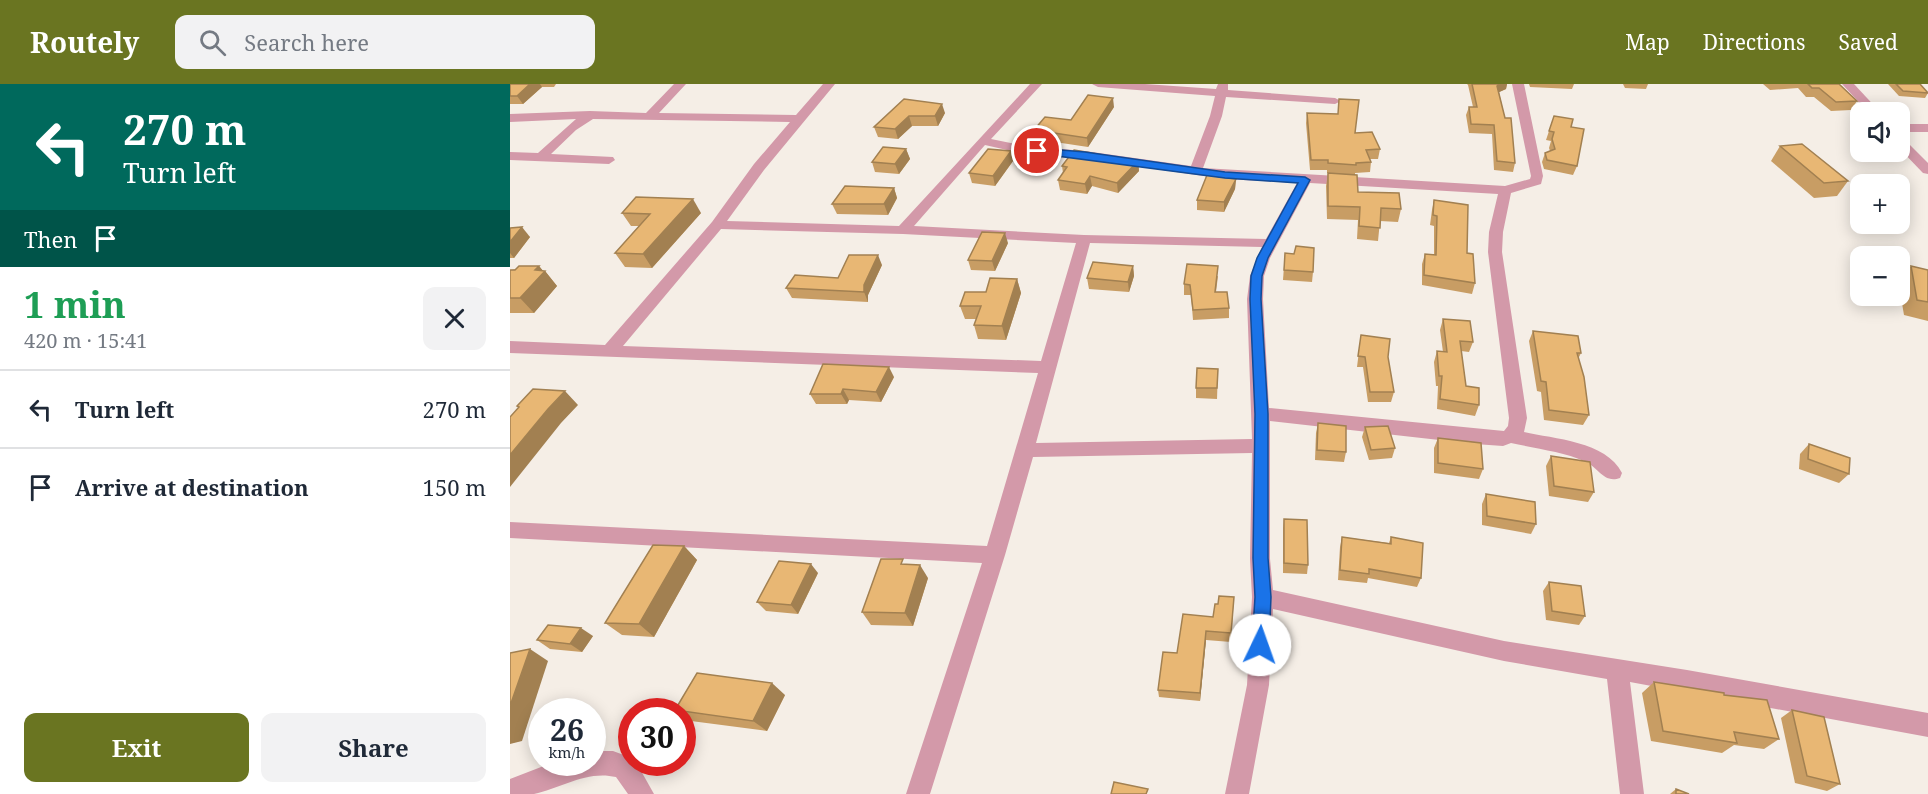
<!DOCTYPE html>
<meta charset="utf-8">
<style>
body{margin:0;font-family:"Noto Serif",serif;background:#f2f2f3;color:#1f2937;height:100vh;display:flex;flex-direction:column;font-size:22px;white-space:nowrap}
*{box-sizing:border-box;margin:0}
p{font-size:20px;color:#747a83}
.icon{flex:none;width:33px;height:33px;fill:none;stroke:currentColor;stroke-width:2;stroke-linecap:round;stroke-linejoin:round}
.map{position:relative;flex:1;overflow:hidden}
.drawer{display:flex;flex-direction:column;background:#fff;width:510px}
.drawer>*{flex:none}
.hud{background:#00695c;color:#fff;overflow:hidden}
.tools{position:absolute;left:1340px;top:18px;display:grid;gap:12px}
.tools a{display:grid;place-items:center;width:60px;height:60px;border-radius:12px;background:#fff;box-shadow:0 3px 15px #0003;font-size:30px}
.speed{position:absolute;left:18px;top:614px;display:flex;gap:12px;font-size:30px;font-weight:700;text-align:center}
.speed>*{display:grid;place-content:center;width:78px;height:78px;border-radius:50%;background:#fff;box-shadow:0 3px 15px #0003;line-height:1}
.speed small{font-size:15px;font-weight:400}
.speed .limit{border:9px solid #d22;background:#fff;color:#111}
.pin{position:absolute;display:grid;place-items:center;width:51px;height:51px;color:#fff;margin:-26px;border:3px solid #fff;border-radius:50%;box-shadow:0 2px 6px #0007}
.me{position:absolute;width:66px;margin:-33px;rotate:3deg;stroke-linejoin:round;filter:drop-shadow(0 0 4px #0008)}
.turn{display:flex;align-items:center;gap:21px;height:126px;padding:0 24px;font-size:27px}
.turn .icon{width:78px;height:78px;stroke-width:2.5}
.turn b{display:block;font-size:42px;line-height:51px}
.then{display:flex;align-items:center;height:57px;padding:0 24px;background:#0003;gap:12px;font-size:22px}
.round{display:grid;place-items:center;flex:none;width:63px;height:63px;border-radius:12px;background:#f2f2f3}
.summary{display:flex;align-items:center;justify-content:space-between;height:102px;padding:0 24px}
h1{font-size:36px;font-weight:700;line-height:45px;color:#1e9e55}
.primary-button{display:flex;gap:12px;margin-top:auto;padding:12px 24px}
.primary-button a{flex:1;height:69px;border-radius:12px;background:#6a7521;color:#fff;font-size:24px;font-weight:700;line-height:69px;text-align:center}
.primary-button a+a{background:#f2f2f3;color:#1f2937}
ul{padding:0;list-style:none}
li{display:flex;align-items:center;gap:18px;height:78px;padding:0 24px;border-top:2px solid #e0e1e3}
li div{flex:1}
li b{display:block;font-size:22px}
li em{font-style:normal}
header{display:flex;align-items:center;gap:36px;box-sizing:border-box;height:84px;padding:0 30px;background:#6a7521;color:#fff}
header strong{font-size:28px}
nav{display:flex;gap:33px;margin-inline-start:auto;font-size:21px}
.search{width:420px;height:54px;background:#f2f2f3;display:flex;align-items:center;gap:15px;box-sizing:border-box;padding:0 21px;border-radius:12px;color:#747a83;font-size:22px}
main{display:flex;flex:1;min-height:0}
.map>svg:first-child{display:block}
.lines{fill:none;stroke-linecap:round;stroke-linejoin:round}
.street{fill:#d399a9;fill-rule:evenodd}
.wall{fill:#c89d64}
.shaded-wall{fill:#a28051}
.building{fill:#e8b774;stroke:#a28051;stroke-width:1.5}
.route{fill:#1a73e8;stroke:#114b97;stroke-width:1.5}
</style>
<header>
<strong>Routely</strong>
<div class="search"><svg class="icon" aria-label="search" viewBox="0 0 24 24"><circle cx="10" cy="10" r="6"/><path d="M15 15l6 6"/></svg>Search here</div>
<nav><a>Map</a><a>Directions</a><a>Saved</a></nav>
</header>
<main>
<section class="drawer">
<div class="hud">
<div class="turn"><svg class="icon" aria-label="left" viewBox="0 0 24 24"><path d="M17 20v-9H6M10 6l-5 5 5 5"/></svg><div><b>270 m</b>Turn left</div></div>
<div class="then">Then<svg class="icon" aria-label="arrive" viewBox="0 0 24 24"><path d="M6 21V4h12l-3 4 3 4H6"/></svg></div>
</div>
<div class="summary"><div><h1>1 min</h1><p>420 m · 15:41</p></div><a class="round"><svg class="icon" aria-label="close" viewBox="0 0 24 24"><path d="M6 6l12 12M18 6L6 18"/></svg></a></div>
<ul>
<li><svg class="icon" aria-label="left" viewBox="0 0 24 24"><path d="M17 20v-9H6M10 6l-5 5 5 5"/></svg><div><b>Turn left</b></div><em>270 m</em></li>
<li><svg class="icon" aria-label="arrive" viewBox="0 0 24 24"><path d="M6 21V4h12l-3 4 3 4H6"/></svg><div><b>Arrive at destination</b></div><em>150 m</em></li>
</ul>
<div class="primary-button"><a>Exit</a><a>Share</a></div>
</section>
<div class="map">
<svg width="1418" height="710" viewBox="0 0 1418 710">
<rect width="100%" height="100%" fill="#f5eee6"/>
<g class="lines">
<g class="street">
<path d="M164 0H176L149 29 286 31 313 0H325L254 86 217 137 389 142 520 0H532L481 55 515 62 575 67 681 82 700 32 705 12 588 3 582 0H635L706 5 708 0H718V6L825 14 831 17 825 20 716 13 712 32 693 84 995 102 1020 95 1021 92 1002 0H1014L1033 92 1031 100 1001 109 993 148 992 168 1017 334 1014 348C1044 355 1096 357 1112 389L1110 394C1093 400 1088 382 1074 377 1054 368 1023 364 1001 359L993 362 965 360 760 337V475L763 506 994 557 1177 586 1418 629V653L1120 598 1134 710H1110L1097 595 994 577 763 525 759 601 739 710H715L737 601 742 513 740 475 742 369 523 373 495 471 420 710H396L472 479 0 454V438L477 462 528 289 0 269V257L95 261 202 138 244 80 280 38 83 35 66 46 41 70 103 73 105 76 99 80 0 76V68L28 69 66 35 0 38V30L80 27 136 29ZM475 61 515 70 575 75 715 95 787 99 756 155 574 151 404 142ZM800 99 988 110 979 148 978 168 999 334 998 342 994 347 759 324 753 215 754 192 760 174ZM211 145 393 150 566 159 531 277 113 262ZM580 159 752 163 740 192 737 215 742 355 526 359Z"/>
<polygon points="1332,0 1344,0 1370,28 1358,28"/>
<rect x="1389" y="40" width="29" height="8"/>
<polygon points="1389,53 1393,54 1418,79 1418,90 1413,89 1389,64"/>
<path d="M89 667H103L122 674V678H126L144 710H118L106 693C77 686 51 704 24 710 16 710 7 710 0 710V695L44 678H82V668Z"/>
</g>
</g>
<g class="wall">
<polygon points="0,0 46,0 44,3 32,3 13,20 0,20"/>
<polygon points="957,0 997,0 996,5 989,8 1005,79 1003,88 984,86 982,50 959,49 956,31 959,23 963,23 958,1"/>
<polygon points="1019,0 1064,0 1062,5 1020,3"/>
<polygon points="1113,0 1138,0 1136,5 1115,4"/>
<polygon points="1253,0 1329,0 1347,17 1341,26 1321,27 1304,13 1296,13 1288,4 1260,6"/>
<polygon points="1378,0 1410,0 1418,9 1415,14 1389,12"/>
<polygon points="394,15 435,29 428,42 402,42 388,55 368,53 364,43"/>
<polygon points="604,23 578,63 525,55 524,46 561,36"/>
<polygon points="797,29 845,49 870,65 868,75 860,75 861,78 860,88 845,89 845,91 848,108 891,125 888,138 870,137 868,157 847,155 848,136 817,135 816,102 818,89 817,89 817,86 800,86 796,39"/>
<polygon points="1044,32 1061,43 1067,82 1063,91 1034,85 1032,78 1035,69 1040,67 1039,64 1041,57 1036,56"/>
<polygon points="1270,62 1338,97 1327,112 1304,114 1261,77"/>
<polygon points="396,65 400,75 389,90 365,88 362,78"/>
<polygon points="501,67 503,77 485,102 462,99 459,89"/>
<polygon points="628,77 629,87 608,109 582,102 577,110 550,106 548,96 553,89 552,82"/>
<polygon points="726,95 725,105 714,128 687,126 687,116"/>
<polygon points="384,104 387,114 378,131 327,130 322,120"/>
<polygon points="924,116 957,169 965,199 962,210 912,201 912,180 915,170 924,171 924,142 920,141 922,126"/>
<polygon points="112,129 191,129 142,184 115,183 105,169 129,142 121,142"/>
<polygon points="0,144 20,153 4,174 0,174"/>
<polygon points="498,159 485,187 461,186 458,176"/>
<polygon points="775,169 803,188 802,198 773,196"/>
<polygon points="372,181 358,211 358,218 282,214 276,204 328,194"/>
<polygon points="29,182 33,187 35,187 47,202 24,229 0,229 0,186"/>
<polygon points="623,182 624,192 619,208 579,205 577,194"/>
<polygon points="1401,182 1418,186 1418,237 1394,231 1389,202 1389,196"/>
<polygon points="708,192 706,208 719,224 719,234 683,236 681,211 674,211 674,200"/>
<polygon points="507,195 511,209 496,256 468,255 464,241 466,235 455,235 450,222 476,208"/>
<polygon points="933,235 963,258 959,268 951,267 956,302 969,321 965,332 927,325 928,302 926,302 924,278 927,267 933,268 930,246"/>
<polygon points="1023,247 1071,269 1068,275 1079,331 1073,341 1034,336 1031,308 1027,307 1019,257"/>
<polygon points="851,251 884,308 881,318 858,318 853,283 847,283"/>
<polygon points="708,285 707,315 686,314 686,304"/>
<polygon points="384,293 371,318 339,316 337,320 306,320 300,310"/>
<polygon points="808,339 836,368 834,378 805,376 806,349"/>
<polygon points="855,343 885,364 882,374 859,376 852,353"/>
<polygon points="928,354 973,385 969,395 924,389 924,364"/>
<polygon points="1299,360 1339,390 1329,399 1289,385 1290,370"/>
<polygon points="1041,372 1084,408 1078,418 1039,412 1036,382"/>
<polygon points="976,410 1026,440 1021,450 972,441 972,420"/>
<polygon points="774,435 798,481 797,490 773,489 773,444"/>
<polygon points="832,453 879,459 881,453 911,494 907,503 858,494 857,499 828,496 830,463"/>
<polygon points="174,462 187,476 144,553 112,551 95,539"/>
<polygon points="308,489 288,530 256,527 247,518"/>
<polygon points="418,494 403,542 361,541 352,528"/>
<polygon points="1039,498 1075,532 1069,541 1036,536 1033,507"/>
<polygon points="724,513 721,558 696,556 690,617 649,613 648,606 667,569 703,533 708,520"/>
<polygon points="83,552 72,568 40,565 27,556"/>
<polygon points="1144,598 1214,611 1269,655 1254,665 1224,661 1212,669 1141,657 1132,609"/>
<polygon points="275,611 257,647 181,637 172,631 172,627 166,627 165,626"/>
<polygon points="1282,626 1330,700 1317,707 1285,699 1271,634"/>
<polygon points="1166,705 1179,710 1160,710"/>
</g>
<g class="shaded-wall">
<polygon points="20,0 30,0 32,3 13,20 7,12"/>
<polygon points="990,0 997,0 996,5 985,10 987,2"/>
<polygon points="603,14 604,23 578,63 577,54"/>
<polygon points="432,20 435,29 428,42 425,32"/>
<polygon points="399,32 402,42 388,55 385,45"/>
<polygon points="396,65 400,75 389,90 385,80"/>
<polygon points="501,67 503,77 485,102 483,92"/>
<polygon points="628,77 629,87 608,109 607,99"/>
<polygon points="580,92 582,102 577,110 575,100"/>
<polygon points="726,95 725,105 714,128 714,118"/>
<polygon points="384,104 387,114 378,131 374,120"/>
<polygon points="183,115 191,129 142,184 133,170"/>
<polygon points="12,143 20,153 4,174 0,169 0,158"/>
<polygon points="495,149 498,159 485,187 482,177"/>
<polygon points="368,171 372,181 358,211 358,218 354,208 354,201"/>
<polygon points="29,182 34,188 35,187 47,202 24,229 10,214 25,186"/>
<polygon points="623,182 624,192 619,208 618,198"/>
<polygon points="507,195 511,209 496,256 492,242"/>
<polygon points="379,283 384,293 371,318 366,308"/>
<polygon points="333,305 339,316 337,320 331,310"/>
<polygon points="55,307 68,321 51,339 0,403 0,371 38,325"/>
<polygon points="174,462 187,476 144,553 129,540"/>
<polygon points="301,480 308,489 288,530 281,521"/>
<polygon points="410,481 418,494 403,542 395,529"/>
<polygon points="71,544 83,552 72,568 60,560"/>
<polygon points="696,547 696,556 690,617 690,609"/>
<polygon points="20,565 38,577 12,657 0,660 0,622"/>
<polygon points="262,599 275,611 257,647 243,637"/>
</g>
<g class="building">
<polygon points="0,0 20,0 7,12 0,12"/>
<polygon points="962,0 990,0 987,2 995,34 1001,34 1005,79 987,77 984,41 961,40 959,23 967,23"/>
<polygon points="1298,0 1329,0 1347,17 1326,18 1309,4 1302,4"/>
<polygon points="1386,0 1410,0 1418,9 1393,7"/>
<polygon points="578,11 603,14 577,54 524,46 535,33 561,36"/>
<polygon points="394,15 432,20 425,32 399,32 385,45 364,43"/>
<polygon points="829,15 849,16 845,49 862,48 870,65 856,66 861,78 846,79 846,81 818,79 818,76 801,76 797,29 828,30"/>
<polygon points="1044,32 1063,35 1061,43 1074,45 1067,82 1037,76 1035,69 1045,65 1042,55 1044,48 1039,47"/>
<polygon points="1292,60 1338,97 1314,99 1270,62"/>
<polygon points="373,63 396,65 385,80 362,78"/>
<polygon points="478,65 501,67 483,92 459,89"/>
<polygon points="564,66 628,77 607,99 580,92 575,100 548,96 557,83 552,82"/>
<polygon points="818,89 847,91 848,108 889,109 891,125 871,124 870,144 849,142 850,123 818,122"/>
<polygon points="697,91 726,95 714,118 687,116"/>
<polygon points="335,102 384,104 374,120 322,120"/>
<polygon points="126,113 183,115 133,170 105,169 140,130 112,129"/>
<polygon points="924,116 958,121 957,169 963,170 965,199 914,191 915,170 926,171 927,132 923,131"/>
<polygon points="12,143 0,158 0,144"/>
<polygon points="472,148 495,149 482,177 458,176"/>
<polygon points="786,162 804,164 803,188 774,186 775,169 784,170"/>
<polygon points="339,171 368,171 354,201 354,208 276,204 285,191 328,194"/>
<polygon points="583,178 623,182 618,198 577,194"/>
<polygon points="677,180 708,182 705,208 717,208 719,224 683,226 680,201 674,200"/>
<polygon points="9,182 29,182 25,186 35,187 10,214 0,214 0,186 5,186"/>
<polygon points="1401,182 1418,186 1418,218 1407,216"/>
<polygon points="480,194 507,195 492,242 464,241 471,222 450,222 455,208 476,208"/>
<polygon points="933,235 960,237 963,258 950,257 956,302 969,304 969,321 930,315 932,292 929,292 927,267 937,268"/>
<polygon points="1023,247 1068,252 1071,269 1067,269 1074,293 1079,331 1039,326 1036,298 1031,297"/>
<polygon points="851,251 880,255 878,273 884,308 860,308 855,273 848,272"/>
<polygon points="313,280 379,283 366,308 333,305 331,310 300,310"/>
<polygon points="687,284 708,285 707,304 686,304"/>
<polygon points="23,305 55,307 38,325 0,371 0,333 9,323 7,322"/>
<polygon points="808,339 836,342 836,368 807,366"/>
<polygon points="878,342 885,364 861,366 855,343"/>
<polygon points="928,354 971,359 973,385 928,379"/>
<polygon points="1299,360 1340,374 1339,390 1298,375"/>
<polygon points="1041,372 1080,378 1084,408 1044,402"/>
<polygon points="976,410 1025,418 1026,440 977,432"/>
<polygon points="774,435 797,436 798,481 774,479"/>
<polygon points="832,453 881,460 881,453 913,459 911,494 859,485 859,490 830,486"/>
<polygon points="143,461 174,462 129,540 95,539"/>
<polygon points="371,475 393,475 391,480 410,481 395,529 352,528"/>
<polygon points="269,477 301,480 281,521 247,518"/>
<polygon points="1039,498 1071,502 1075,532 1042,527"/>
<polygon points="709,512 724,513 721,549 696,547 690,609 648,606 653,568 667,569 673,530 703,533 705,520 708,520"/>
<polygon points="38,541 71,544 60,560 27,556"/>
<polygon points="20,565 0,622 0,569"/>
<polygon points="187,589 262,599 243,637 165,626"/>
<polygon points="1144,598 1214,609 1214,611 1257,616 1269,655 1224,648 1227,659 1153,647"/>
<polygon points="1282,626 1314,633 1330,700 1297,692"/>
<polygon points="604,698 638,705 636,710 601,710"/>
<polygon points="1166,705 1179,710 1166,710"/>
</g>
<polygon class="route" points="527,64 575,68 715,88 795,93 800,96 758,174 752,192 751,215 758,330 758,474 761,513 759,561 756,566 750,568 744,566 742,561 745,513 743,474 745,330 740,215 741,192 747,174 788,99 715,94 524,69 524,65"/>
</svg>
<div class="tools">
<a><svg class="icon" aria-label="sound" viewBox="0 0 24 24"><path d="M4 9h4l5-4v14l-5-4H4zM17 9q2 3 0 6"/></svg></a>
<a>+</a>
<a>−</a>
</div>
<div class="speed"><div>26<small>km/h</small></div><div class="limit">30</div></div>
<div class="pin" style="left:527px;top:67px;background:#d93025"><svg class="icon" aria-label="arrive" viewBox="0 0 24 24"><path d="M6 21V4h12l-3 4 3 4H6"/></svg></div>
<svg class="me" style="left:750px;top:561px" viewBox="-20 -20 40 40"><circle r="19" fill="#fff"/><path d="M0-13L10 11 0 6-10 11z" fill="#1a73e8"/></svg>
</div>
</main>
